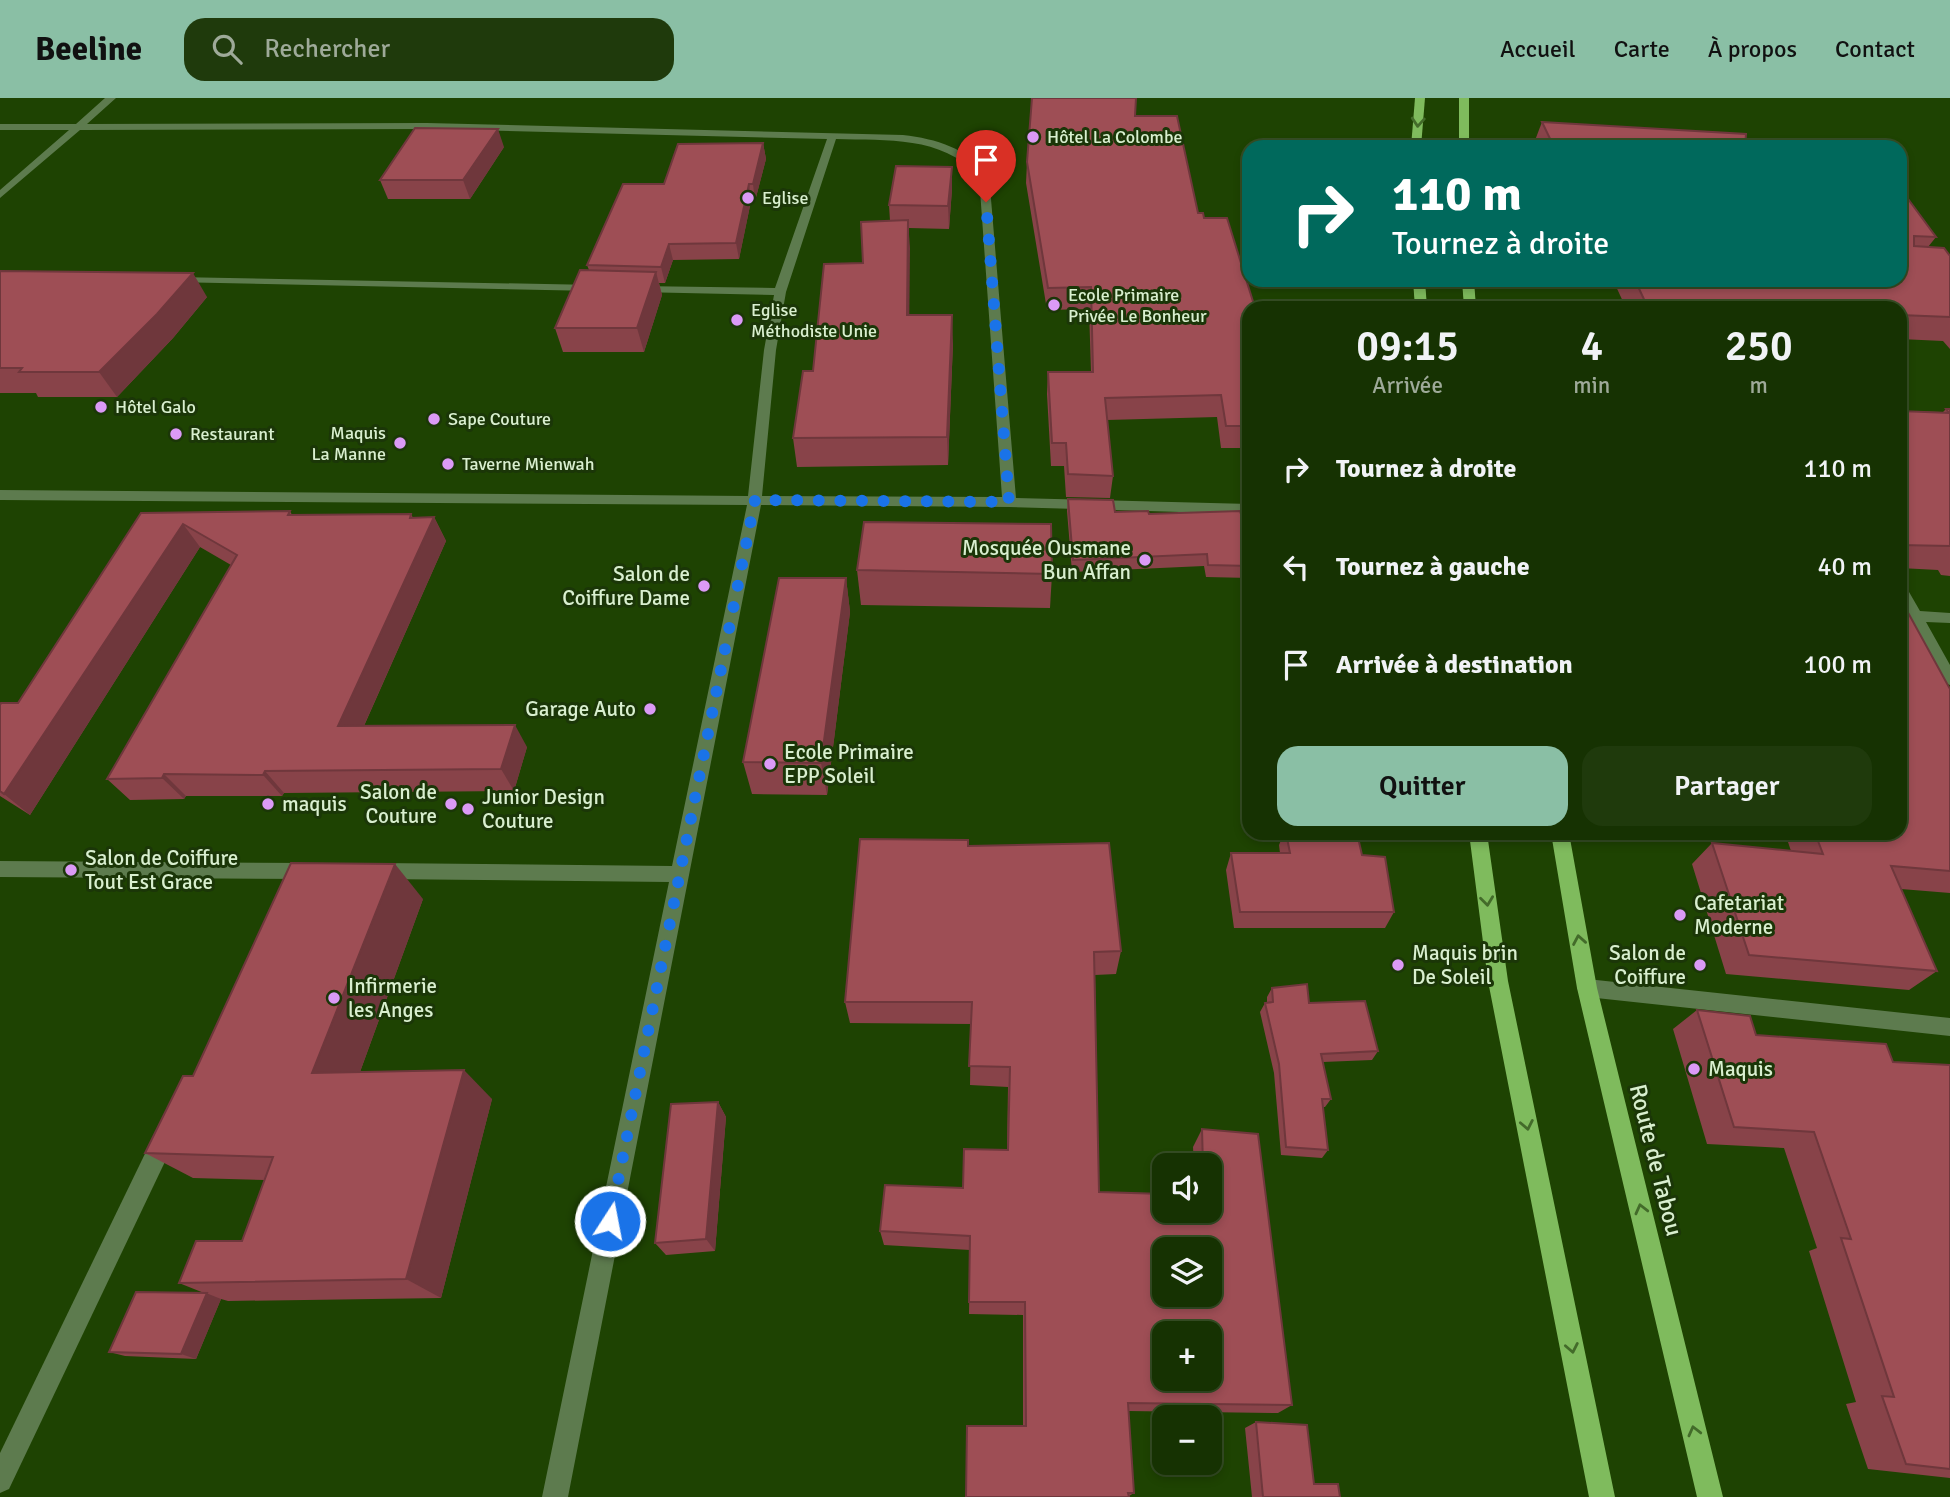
<!DOCTYPE html>
<html lang="fr">
<meta charset="utf-8">
<style>
body{margin:0;font-family:Signika,sans-serif;background:#1f3a0c;color:#f1f3f6;height:100vh;display:flex;flex-direction:column;font-size:26px;white-space:nowrap}
*{box-sizing:border-box;margin:0}
p{font-size:23px;color:#9eaa99}
.icon{flex:none;width:38px;height:38px;fill:none;stroke:currentColor;stroke-width:2;stroke-linecap:round;stroke-linejoin:round}
.map{position:relative;flex:1;overflow:hidden}
.panel{position:absolute;left:1242px;top:203px;width:665px;height:539px;display:flex;flex-direction:column;background:#163202;border-radius:21px;box-shadow:0 4px 10px #0003,0 0 0 2px #354d24}
.panel>*{flex:none}
.hud{position:absolute;left:1242px;top:42px;width:665px;height:147px;border-radius:21px;box-shadow:0 4px 10px #0003,0 0 0 2px #354d24;background:#00695c;color:#fff;overflow:hidden}
.fabs{position:absolute;left:1152px;top:1055px;display:grid;gap:14px}
.fabs a{display:grid;place-items:center;width:70px;height:70px;border-radius:14px;background:#163202;box-shadow:0 4px 10px #0003,0 0 0 2px #354d24;font-size:35px}
.pin{position:absolute;display:grid;place-items:center;width:60px;height:60px;color:#fff;margin:-72px -30px;border-radius:50% 50% 50% 0;rotate:-45deg;box-shadow:0 0 7px #0007}
.pin .icon{rotate:45deg}
.me{position:absolute;width:77px;margin:-38px;rotate:11deg;stroke-linejoin:round;filter:drop-shadow(0 0 5px #0008)}
.turn{display:flex;align-items:center;gap:24px;height:147px;padding:0 35px;font-size:32px}
.turn .icon{width:91px;height:91px;stroke-width:2.5}
.turn b{display:block;font-size:49px;line-height:60px}
.eta{display:flex;justify-content:space-evenly;align-items:center;height:119px;text-align:center}
.eta b{font-size:42px;font-weight:600;line-height:49px}
.action{display:flex;gap:14px;margin-top:auto;padding:14px 35px}
.action a{flex:1;height:80px;border-radius:21px;background:#8abfa5;color:#111;font-size:28px;font-weight:600;line-height:80px;text-align:center}
.action a+a{background:#1f3a0c;color:#f1f3f6}
ul{padding:0;list-style:none}
li{display:flex;align-items:center;gap:21px;height:98px;padding:0 35px}
li div{flex:1}
li b{display:block;font-size:26px}
li em{font-style:normal}
header{display:flex;align-items:center;gap:42px;box-sizing:border-box;height:98px;padding:0 35px;background:#8abfa5;color:#111}
header strong{font-size:33px}
nav{display:flex;gap:38px;margin-inline-start:auto;font-size:24px}
.search{width:490px;height:63px;background:#1f3a0c;display:flex;align-items:center;gap:18px;box-sizing:border-box;padding:0 24px;border-radius:21px;color:#9eaa99;font-size:26px}
.map>svg:first-child{display:block}
.lines{fill:none;stroke-linecap:round;stroke-linejoin:round}
.minor{fill:#5d7b4e;fill-rule:evenodd}
.major{fill:#7fbb5d;fill-rule:evenodd}
.wall{fill:#884349}
.shaded-wall{fill:#6f373c}
.building{fill:#9e4e55;stroke:#6f373c;stroke-width:2;fill-rule:evenodd}
.oneway{stroke:#436b2a}
.route{stroke:#1a73e8;stroke-width:12;stroke-dasharray:0 21.6}
.poi-dot{fill:#db9af6;stroke:#1b3608;stroke-width:2.5}
.labels{text-anchor:middle;dominant-baseline:central;stroke-width:6;stroke-linejoin:round;paint-order:stroke}
.far-poi-label{font-size:18px;fill:#d9efcf;stroke:#1b3608;text-anchor:start}
.poi-label{font-size:21px;fill:#d9efcf;stroke:#1b3608;text-anchor:start}
.near-street-label{font-size:24px;fill:#d9efcf;stroke:#1b3608}
</style>
<header>
<strong>Beeline</strong>
<div class="search"><svg class="icon" aria-label="search" viewBox="0 0 24 24"><circle cx="10" cy="10" r="6"/><path d="M15 15l6 6"/></svg>Rechercher</div>
<nav><a>Accueil</a><a>Carte</a><a>À propos</a><a>Contact</a></nav>
</header>
<div class="map">
<svg width="1950" height="1399" viewBox="0 0 1950 1399">
<rect width="100%" height="100%" fill="#1e4302"/>
<g class="lines">
<g class="minor">
<path d="M105 0H116L87 26 427 25 903 37C937 41 966 50 989 77L1016 400 1250 406V416L1009 409 761 407 568 1399H542L669 784 378 781 372 779 369 773 372 767 378 765 672 768 747 407 0 402V392L748 398 764 252 774 197 637 194 631 191 637 188 775 190 827 41 427 31 80 32 0 100V92L69 32H0V26H76ZM836 41C888 43 940 37 979 78L1002 399 762 398 776 252 786 194Z"/>
<polygon points="175,179 595,187 601,190 595,193 171,184 171,180"/>
<polygon points="1900,486 1905,487 1920,513 1950,515 1950,525 1926,524 1950,567 1950,587 1944,585 1910,523 1900,522 1900,512 1904,512 1900,506"/>
<polygon points="0,763 311,765 317,767 320,773 317,779 311,781 0,779"/>
<polygon points="1587,881 1950,920 1950,938 1587,899 1580,896 1577,890 1580,884"/>
<polygon points="164,1030 172,1033 175,1041 172,1049 9,1391 0,1395 0,1355 156,1033"/>
</g>
<g class="major">
<polygon points="1415,0 1425,0 1421,49 1411,49"/>
<rect x="1459" y="0" width="10" height="49"/>
<polygon points="1413,182 1425,182 1427,210 1415,210"/>
<polygon points="1462,182 1474,182 1476,210 1464,210"/>
<polygon points="1469,735 1487,735 1508,883 1615,1399 1589,1399 1488,883"/>
<polygon points="1551,735 1569,735 1597,890 1723,1399 1697,1399 1577,890"/>
</g>
</g>
<g class="wall">
<polygon points="1135,18 1198,115 1204,120 1250,210 1250,350 1221,350 1217,319 1107,322 1113,378 1110,400 1066,399 1064,368 1051,368 1047,296 1048,274 1091,274 1089,211 1047,212 1026,85 1027,64"/>
<polygon points="1542,24 1745,49 1536,49 1534,45"/>
<polygon points="763,45 766,61 755,103 751,103 739,161 673,162 665,185 659,185 662,197 644,254 563,254 555,230 589,172 587,167 664,86"/>
<polygon points="504,49 470,101 388,101 380,82"/>
<polygon points="952,69 952,91 949,131 909,130 909,217 953,245 948,367 797,369 793,340 813,273 863,165 890,123 889,107"/>
<polygon points="1900,90 1936,139 1928,149 1950,158 1950,251 1943,243 1900,241 1900,210 1626,210 1613,182 1900,182"/>
<polygon points="0,173 207,199 173,240 117,299 38,299 36,295 0,295"/>
<polygon points="1946,311 1950,311 1950,478 1941,477 1938,472 1900,470 1900,313 1943,314"/>
<polygon points="1068,401 1115,414 1149,416 1250,430 1250,480 1206,479 1204,468 1072,474 1067,413"/>
<polygon points="290,413 292,417 411,416 413,420 434,419 446,443 364,628 527,649 514,693 284,695 282,698 186,698 184,701 130,702 107,681 231,467 200,449 30,717 0,698 0,607 18,605 141,415"/>
<polygon points="857,472 1052,476 1050,510 861,507"/>
<polygon points="846,480 850,514 827,697 752,696 743,664"/>
<polygon points="1950,591 1950,795 1901,791 1937,873 1909,892 1726,876 1692,766 1712,745 1791,753 1785,735 1900,735"/>
<polygon points="1284,735 1357,735 1362,757 1394,814 1385,830 1234,830 1226,772 1231,755 1280,755 1279,747"/>
<polygon points="968,748 1121,853 1116,876 1095,877 1099,1094 1209,1113 1209,1068 1194,1068 1193,1049 1202,1031 1292,1307 1278,1315 1128,1313 1134,1395 1129,1398 1023,1328 1023,1217 969,1216 970,1152 884,1147 880,1133 963,1090 1007,1052 1008,989 970,987 971,926 850,925 845,904"/>
<polygon points="423,801 360,974 492,1001 441,1200 228,1203 221,1201 196,1261 125,1258 109,1254 204,1195 179,1185 242,1143 265,1082 193,1080 145,1055 193,978"/>
<polygon points="1272,890 1309,905 1378,953 1372,962 1323,964 1331,1001 1325,1009 1323,1009 1328,1052 1322,1060 1281,1057 1274,975 1260,914 1265,905 1267,905 1267,899"/>
<polygon points="1697,912 1756,937 1893,964 1950,967 1950,1380 1868,1371 1846,1306 1856,1304 1809,1153 1817,1150 1784,1050 1707,1046 1673,931"/>
<polygon points="718,1004 726,1019 715,1153 666,1157 655,1145"/>
<polygon points="1256,1324 1314,1386 1340,1399 1252,1399 1245,1330"/>
</g>
<g class="shaded-wall">
<polygon points="498,31 504,49 470,101 463,82"/>
<polygon points="763,45 766,61 755,103 753,86"/>
<polygon points="952,69 952,91 949,131 948,108"/>
<polygon points="749,86 751,103 739,161 736,145"/>
<polygon points="908,122 910,150 909,245 907,217"/>
<polygon points="669,146 673,162 665,185 661,169"/>
<polygon points="656,174 662,197 644,254 637,230"/>
<polygon points="193,175 207,199 173,240 117,299 99,274"/>
<polygon points="952,217 953,245 948,367 947,339"/>
<polygon points="434,419 446,443 354,650 338,628"/>
<polygon points="183,426 200,449 30,717 4,696"/>
<polygon points="846,480 850,514 827,697 821,665"/>
<polygon points="515,627 527,649 514,693 501,671"/>
<polygon points="265,673 284,695 282,698 263,677"/>
<polygon points="164,676 186,698 184,701 162,680"/>
<polygon points="395,766 423,801 349,1004 312,975"/>
<polygon points="464,972 492,1001 441,1200 406,1181"/>
<polygon points="718,1004 726,1019 715,1153 706,1141"/>
<polygon points="206,1195 221,1201 196,1261 181,1256"/>
</g>
<g class="building">
<polygon points="1032,0 1136,0 1135,18 1177,18 1198,115 1203,115 1204,120 1227,120 1255,210 1250,210 1250,328 1226,328 1221,297 1105,300 1113,378 1068,376 1066,345 1052,345 1048,274 1093,274 1091,189 1048,190 1027,64"/>
<polygon points="1542,24 1746,36 1745,49 1554,49"/>
<polygon points="415,30 498,31 463,82 380,82"/>
<polygon points="763,45 753,86 749,86 736,145 669,146 661,169 587,167 623,86 664,86 678,46"/>
<polygon points="896,68 952,69 948,108 889,107"/>
<polygon points="1900,90 1936,139 1914,138 1914,148 1944,150 1950,158 1950,219 1900,217 1900,210 1762,210 1730,208 1731,210 1648,210 1635,182 1751,182 1754,188 1771,189 1771,186 1769,182 1900,182"/>
<polygon points="908,122 907,217 952,217 947,339 793,340 803,273 813,273 824,166 863,165 861,124"/>
<polygon points="580,172 656,174 637,230 555,230"/>
<polygon points="0,173 193,175 157,216 99,274 19,274 22,270 0,270"/>
<polygon points="1946,311 1950,311 1950,448 1900,447 1900,313 1949,315"/>
<polygon points="1068,401 1113,402 1115,414 1148,413 1149,416 1240,413 1245,429 1250,430 1250,468 1208,467 1207,456 1073,462"/>
<polygon points="290,413 288,417 411,416 410,420 434,419 338,628 515,627 501,671 265,673 263,677 164,676 162,680 107,681 237,457 183,426 4,696 0,693 0,607 1,605 18,605 141,415"/>
<polygon points="864,424 1051,426 1052,476 857,472"/>
<polygon points="779,480 846,480 821,665 743,664"/>
<polygon points="1900,500 1950,591 1950,773 1891,768 1937,873 1749,857 1712,745 1823,756 1815,735 1900,735"/>
<polygon points="1286,735 1357,735 1362,757 1385,759 1394,814 1240,814 1231,755 1290,755"/>
<path d="M860 741 968 742V748L1109 745 1121 853 1094 854 1099 1094 1164 1096V1113H1209V1068H1203L1202 1031 1258 1036 1292 1307 1128 1305 1134 1395H1128L1129 1399H966L967 1328H1026L1025 1204H969L970 1138 880 1133 885 1087 963 1090 964 1051 1008 1052 1010 969 969 968 972 904H845ZM1164 1152H1209V1197H1164ZM1164 1236H1209V1281H1164Z"/>
<polygon points="291,765 395,766 312,975 464,972 406,1181 179,1185 196,1143 242,1143 273,1059 145,1055 183,978 193,978"/>
<polygon points="1307,886 1309,905 1365,903 1378,953 1321,956 1331,1001 1322,1001 1328,1052 1286,1049 1279,966 1265,905 1273,904 1272,890"/>
<polygon points="1697,912 1750,918 1756,937 1886,946 1893,964 1950,967 1950,1371 1906,1366 1882,1298 1894,1299 1841,1140 1851,1141 1814,1034 1734,1029"/>
<polygon points="718,1004 706,1141 655,1145 671,1006"/>
<polygon points="136,1194 207,1195 181,1256 109,1254"/>
<polygon points="1256,1324 1307,1327 1314,1386 1338,1386 1340,1399 1263,1399"/>
</g>
<defs><path id="oneway-chevron" d="M-2-3.5L2.5 0L-2 3.5" fill="none" stroke-width="1.6" stroke-linecap="round" stroke-linejoin="round" transform="scale(1.75)"/></defs>
<g class="oneway">
<use href="#oneway-chevron" transform="translate(1418 24) rotate(94)"/>
<use href="#oneway-chevron" transform="translate(1487 803) rotate(83)"/>
<use href="#oneway-chevron" transform="translate(1579 842) rotate(-100)"/>
<use href="#oneway-chevron" transform="translate(1527 1027) rotate(79)"/>
<use href="#oneway-chevron" transform="translate(1641 1111) rotate(-104)"/>
<use href="#oneway-chevron" transform="translate(1572 1250) rotate(79)"/>
<use href="#oneway-chevron" transform="translate(1694 1333) rotate(-104)"/>
</g>
<g class="lines">
<polyline class="route" points="610,1123 755,402 1009,404 986,104"/>
</g>
<g class="poi-dot">
<circle cx="1033" cy="39" r="7"/>
<circle cx="748" cy="100" r="7"/>
<circle cx="1054" cy="207" r="7"/>
<circle cx="737" cy="222" r="7"/>
<circle cx="101" cy="309" r="7"/>
<circle cx="434" cy="321" r="7"/>
<circle cx="176" cy="336" r="7"/>
<circle cx="400" cy="345" r="7"/>
<circle cx="448" cy="366" r="7"/>
<circle cx="1145" cy="462" r="7"/>
<circle cx="704" cy="488" r="7"/>
<circle cx="650" cy="611" r="7"/>
<circle cx="770" cy="666" r="7"/>
<circle cx="268" cy="706" r="7"/>
<circle cx="451" cy="706" r="7"/>
<circle cx="468" cy="711" r="7"/>
<circle cx="71" cy="772" r="7"/>
<circle cx="1680" cy="817" r="7"/>
<circle cx="1398" cy="867" r="7"/>
<circle cx="1700" cy="867" r="7"/>
<circle cx="334" cy="900" r="7"/>
<circle cx="1694" cy="971" r="7"/>
</g>
<g class="labels">
<g class="far-poi-label">
<text x="1047" y="39">Hôtel La Colombe</text>
<text x="762" y="100">Eglise</text>
<text x="1068" y="197">Ecole Primaire<tspan x="1068" dy="21">Privée Le Bonheur</tspan></text>
<text x="751" y="212">Eglise<tspan x="751" dy="21">Méthodiste Unie</tspan></text>
<text x="115" y="309">Hôtel Galo</text>
<text x="448" y="321">Sape Couture</text>
<text x="386" y="335" text-anchor="end">Maquis<tspan x="386" dy="21">La Manne</tspan></text>
<text x="190" y="336">Restaurant</text>
<text x="462" y="366">Taverne Mienwah</text>
</g>
<g class="poi-label">
<text x="1131" y="450" text-anchor="end">Mosquée Ousmane<tspan x="1131" dy="24">Bun Affan</tspan></text>
<text x="690" y="476" text-anchor="end">Salon de<tspan x="690" dy="24">Coiffure Dame</tspan></text>
<text x="636" y="611" text-anchor="end">Garage Auto</text>
<text x="784" y="654">Ecole Primaire<tspan x="784" dy="24">EPP Soleil</tspan></text>
<text x="437" y="694" text-anchor="end">Salon de<tspan x="437" dy="24">Couture</tspan></text>
<text x="482" y="699">Junior Design<tspan x="482" dy="24">Couture</tspan></text>
<text x="282" y="706">maquis</text>
<text x="85" y="760">Salon de Coiffure<tspan x="85" dy="24">Tout Est Grace</tspan></text>
<text x="1694" y="805">Cafetariat<tspan x="1694" dy="24">Moderne</tspan></text>
<text x="1412" y="855">Maquis brin<tspan x="1412" dy="24">De Soleil</tspan></text>
<text x="1686" y="855" text-anchor="end">Salon de<tspan x="1686" dy="24">Coiffure</tspan></text>
<text x="348" y="888">Infirmerie<tspan x="348" dy="24">les Anges</tspan></text>
<text x="1708" y="971">Maquis</text>
</g>
<g class="near-street-label">
<text transform="translate(1656 1062) rotate(76)">Route de Tabou</text>
</g>
</g>
</svg>
<div class="fabs">
<a><svg class="icon" aria-label="sound" viewBox="0 0 24 24"><path d="M4 9h4l5-4v14l-5-4H4zM17 9q2 3 0 6"/></svg></a>
<a><svg class="icon" aria-label="layers" viewBox="0 0 24 24"><path d="M12 4l9 5-9 5-9-5zM3 14l9 5 9-5"/></svg></a>
<a>+</a>
<a>−</a>
</div>
<div class="pin" style="left:986px;top:104px;background:#d93025"><svg class="icon" aria-label="arrive" viewBox="0 0 24 24"><path d="M6 21V4h12l-3 4 3 4H6"/></svg></div>
<svg class="me" style="left:610px;top:1123px" viewBox="-20 -20 40 40"><circle r="17" fill="#1a73e8" stroke="#fff" stroke-width="3"/><path d="M0-11L8 9 0 5-8 9z" fill="#fff"/></svg>
<div class="hud">
<div class="turn"><svg class="icon" aria-label="right" viewBox="0 0 24 24"><path d="M7 20v-9h11M14 6l5 5-5 5"/></svg><div><b>110 m</b>Tournez à droite</div></div>
</div>
<section class="panel">
<div class="eta">
<div><b>09:15</b><p>Arrivée</p></div>
<div><b>4</b><p>min</p></div>
<div><b>250</b><p>m</p></div>
</div>
<ul>
<li><svg class="icon" aria-label="right" viewBox="0 0 24 24"><path d="M7 20v-9h11M14 6l5 5-5 5"/></svg><div><b>Tournez à droite</b></div><em>110 m</em></li>
<li><svg class="icon" aria-label="left" viewBox="0 0 24 24"><path d="M17 20v-9H6M10 6l-5 5 5 5"/></svg><div><b>Tournez à gauche</b></div><em>40 m</em></li>
<li><svg class="icon" aria-label="arrive" viewBox="0 0 24 24"><path d="M6 21V4h12l-3 4 3 4H6"/></svg><div><b>Arrivée à destination</b></div><em>100 m</em></li>
</ul>
<div class="action"><a>Quitter</a><a>Partager</a></div>
</section>
</div>
